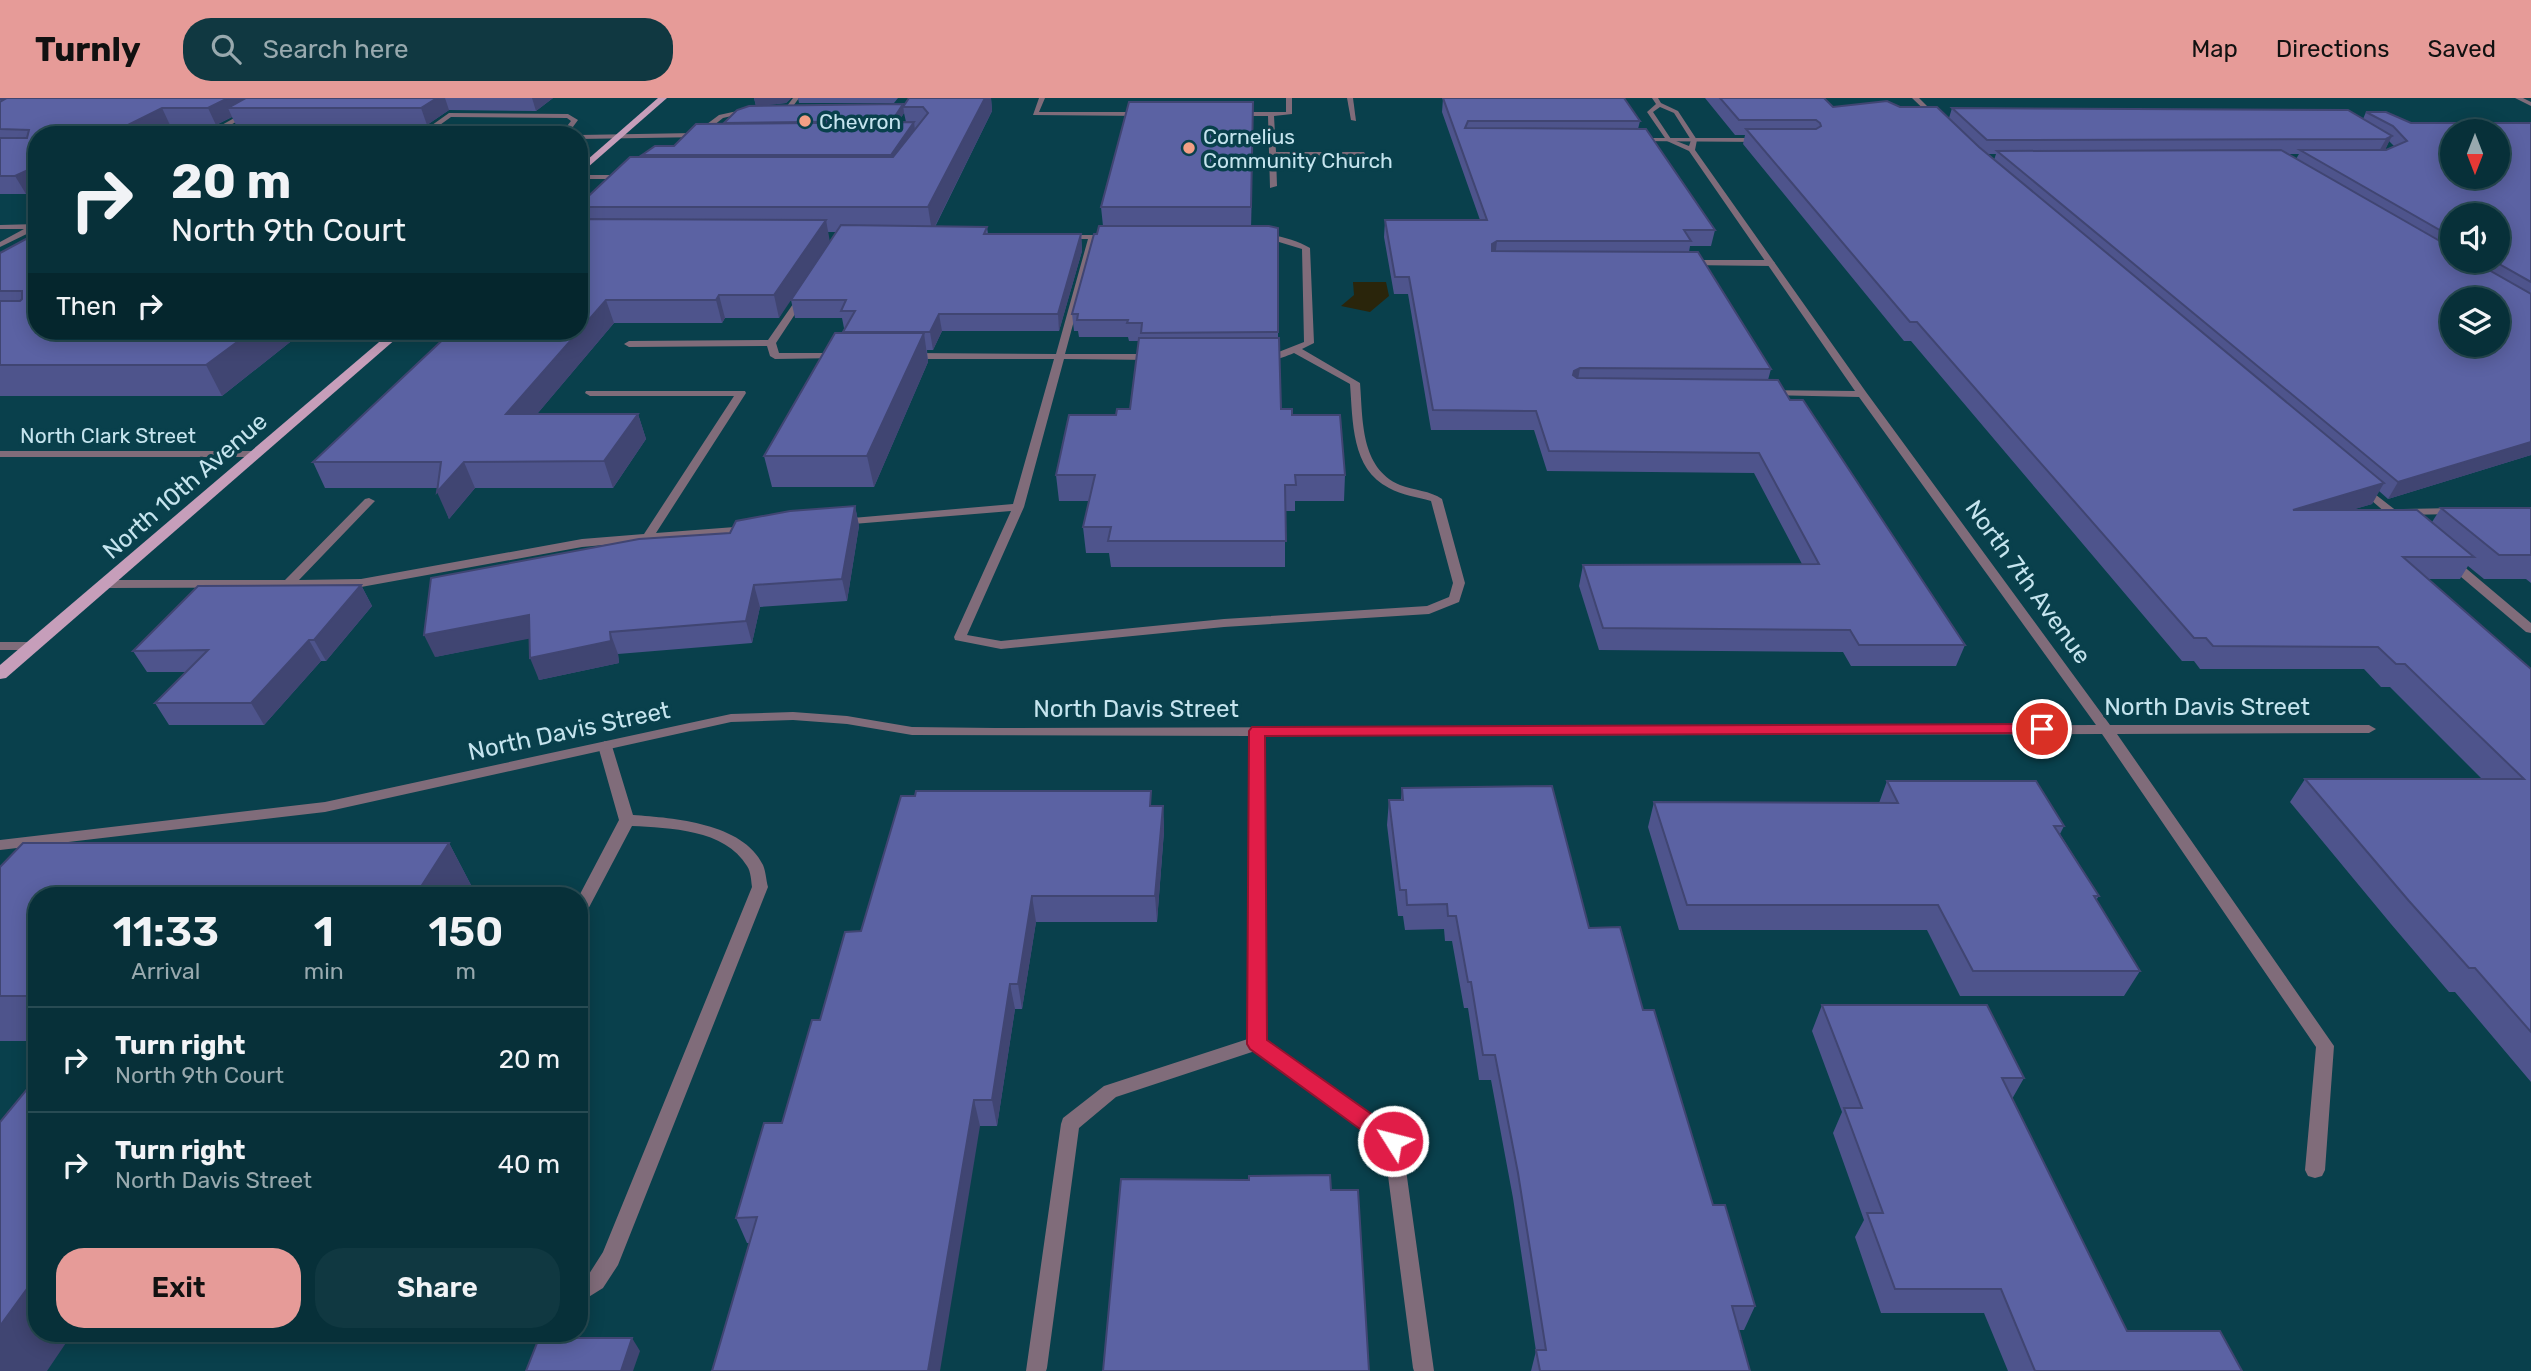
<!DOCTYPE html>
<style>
body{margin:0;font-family:Rubik,sans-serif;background:#103841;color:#f1f3f6;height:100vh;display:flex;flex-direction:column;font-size:26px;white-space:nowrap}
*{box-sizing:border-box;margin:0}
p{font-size:23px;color:#98a9ae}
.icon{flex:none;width:38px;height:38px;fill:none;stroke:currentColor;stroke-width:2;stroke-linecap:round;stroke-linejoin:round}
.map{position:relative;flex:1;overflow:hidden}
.details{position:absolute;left:28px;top:789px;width:560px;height:455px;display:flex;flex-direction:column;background:#073039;border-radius:28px;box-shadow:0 4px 18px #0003,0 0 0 2px #284b53}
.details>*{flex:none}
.hud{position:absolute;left:28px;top:28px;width:560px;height:214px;border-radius:28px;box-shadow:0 4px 18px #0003,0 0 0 2px #284b53;background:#073039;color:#f1f3f6;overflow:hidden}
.needle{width:46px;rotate:180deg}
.tools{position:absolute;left:2440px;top:21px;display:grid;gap:14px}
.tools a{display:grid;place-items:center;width:70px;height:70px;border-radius:50%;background:#073039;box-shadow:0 4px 18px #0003,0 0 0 2px #284b53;font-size:35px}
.pin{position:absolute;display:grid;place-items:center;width:60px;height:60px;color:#fff;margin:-30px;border:4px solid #fff;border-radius:50%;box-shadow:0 2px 7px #0007}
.me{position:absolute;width:77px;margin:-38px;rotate:306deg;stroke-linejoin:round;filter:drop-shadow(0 0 5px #0008)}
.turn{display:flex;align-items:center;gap:24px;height:147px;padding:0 28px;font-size:32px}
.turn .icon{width:91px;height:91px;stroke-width:2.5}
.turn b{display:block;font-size:49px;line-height:60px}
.then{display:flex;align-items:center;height:66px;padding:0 28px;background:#0003;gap:14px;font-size:26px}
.eta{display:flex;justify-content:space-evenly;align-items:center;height:119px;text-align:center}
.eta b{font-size:42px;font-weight:600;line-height:49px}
.cta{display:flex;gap:14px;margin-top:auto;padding:14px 28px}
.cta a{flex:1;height:80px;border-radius:28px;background:#e69b98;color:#111;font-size:28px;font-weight:600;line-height:80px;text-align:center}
.cta a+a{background:#103841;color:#f1f3f6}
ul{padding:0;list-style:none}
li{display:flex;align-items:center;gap:21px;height:105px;padding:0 28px;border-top:2px solid #284b53}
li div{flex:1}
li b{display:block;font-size:26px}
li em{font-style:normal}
header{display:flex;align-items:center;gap:42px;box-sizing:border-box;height:98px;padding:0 35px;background:#e69b98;color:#111}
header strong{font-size:33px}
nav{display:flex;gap:38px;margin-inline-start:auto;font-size:24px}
.search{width:490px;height:63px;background:#103841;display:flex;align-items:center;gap:18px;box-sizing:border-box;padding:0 24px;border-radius:28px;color:#98a9ae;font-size:26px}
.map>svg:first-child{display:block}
.water{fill:#2a250b}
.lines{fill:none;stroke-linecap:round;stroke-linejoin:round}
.service{fill:#806c7a;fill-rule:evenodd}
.minor{fill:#806c7a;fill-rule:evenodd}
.primary{fill:#c69eba;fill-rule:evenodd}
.wall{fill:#4e548c;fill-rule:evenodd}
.shaded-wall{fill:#404572}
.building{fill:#5b62a3;stroke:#404572;stroke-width:2;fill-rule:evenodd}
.route{fill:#e11d48;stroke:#92132f;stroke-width:2}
.poi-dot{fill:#f39f85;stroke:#09404c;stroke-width:2.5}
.labels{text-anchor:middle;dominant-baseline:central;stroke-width:7;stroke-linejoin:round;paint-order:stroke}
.far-poi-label{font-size:21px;fill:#c5e4ee;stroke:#09404c;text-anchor:start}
.far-street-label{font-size:21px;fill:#c5e4ee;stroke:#09404c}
.street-label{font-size:24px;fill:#c5e4ee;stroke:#09404c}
</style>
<header>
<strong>Turnly</strong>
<div class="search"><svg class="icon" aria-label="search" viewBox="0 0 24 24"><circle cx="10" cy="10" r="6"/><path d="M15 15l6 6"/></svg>Search here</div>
<nav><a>Map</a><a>Directions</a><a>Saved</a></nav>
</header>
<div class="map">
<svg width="2531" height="1273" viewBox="0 0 2531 1273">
<rect width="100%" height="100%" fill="#09404c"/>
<polygon class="water" points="1353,184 1386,184 1389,198 1370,214 1341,208 1354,197"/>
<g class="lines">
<g class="service">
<polygon points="793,0 799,0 791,11 774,13 771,11 787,8"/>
<polygon points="1039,0 1045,0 1039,14 1143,14 1146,16 1143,18 1033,17"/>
<polygon points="1286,0 1292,0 1292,16 1274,18 1276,54 1364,54 1366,57 1276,58 1277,88 1270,90 1268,18 1234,18 1231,16 1234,14 1286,14"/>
<polygon points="1347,0 1353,0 1356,23 1351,22"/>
<polygon points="1912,0 1919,0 1939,20 1939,22 1935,22"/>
<polygon points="2515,0 2523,0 2531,4 2531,8"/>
<polygon points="751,10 753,13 723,20 704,35 707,37 704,39 579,41 579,37 695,35 719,17"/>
<polygon points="449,15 568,16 578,22 567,37 560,37 571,23 567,20 451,19 426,37 418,37"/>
<polygon points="1636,40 1763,40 1766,42 1763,44 1634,43"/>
<polygon points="579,77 626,77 630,79 626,81 579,81"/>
<path d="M1064 137H1110L1114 139 1110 141H1096L1065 256H1153L1158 259 1153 262 1064 261 1024 409 967 537 1001 543 1224 521 1427 508 1449 499 1453 485 1431 403C1417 399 1402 397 1389 390 1351 371 1353 323 1350 286L1294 255C1282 260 1267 266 1256 259L1261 256 1276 255 1304 244 1302 151 1269 141H1257V137C1274 135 1296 142 1310 150L1314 245 1302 251 1360 285C1363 321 1360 370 1400 387 1413 392 1431 393 1442 401L1465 485 1459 504 1429 516 1224 529 1001 551 955 542 954 539 1011 413 841 427 835 424 841 421 1013 406 1054 261H911L906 258 911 255 1056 256 1088 141H1061V137Z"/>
<polygon points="1688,162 1771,162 1775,165 1771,168 1685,167 1685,163"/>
<polygon points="803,195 807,198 776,245 779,255 838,255 841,256 841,260 775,261 770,258 767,248 629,249 624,246 629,243 768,242 800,196"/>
<polygon points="586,293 745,293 746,295 656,435 748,428 752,429 752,433 582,449 361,489 106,490 100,486 106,482 285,482 365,401 369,400 375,403 373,405 299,482 361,481 582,441 644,436 734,298 590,298 585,295"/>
<polygon points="2362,386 2398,414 2403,411 2456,410 2462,413 2456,416 2402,417 2409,424 2403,427 2399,426 2358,391 2356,389"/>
<polygon points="2451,460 2455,461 2531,525 2531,535 2526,534 2447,467 2445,464"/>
<polygon points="0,544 33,544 39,548 33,552 0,552"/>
<path d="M605 643 612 648 633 717C674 720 743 725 763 767 766 774 766 782 768 789L618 1167 603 1190 579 1205V1183L589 1176 603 1154 752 789C751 782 751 774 747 768 725 731 669 730 632 728L585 817 579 819V798L619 722 598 648Z"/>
<polygon points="1257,938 1263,940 1400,1037 1402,1043 1434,1273 1414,1273 1413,1270 1384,1047 1255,953 1116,999 1079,1030 1047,1270 1046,1273 1026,1273 1061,1026 1063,1020 1104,988"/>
</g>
<g class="minor">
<polygon points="270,0 278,0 213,37 204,37"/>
<path d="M1652 0H1658L1661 5 1678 13 1697 42 1695 52 1866 294 2110 627H2369L2376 631 2369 635 2117 636 2334 948 2325 1072 2322 1078 2315 1080 2308 1078 2305 1072 2316 949 2102 636 1264 638 1266 945 1263 950 1257 952 1251 950 1248 945 1250 638 912 637 847 626 793 622 731 624 325 714 0 752V742L325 704 731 616 793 614 847 618 912 629 995 630 2096 627 1859 299 1763 297 1762 295 1767 292 1855 293 1689 53 1667 43 1647 14 1656 6ZM1660 9 1674 15 1691 42 1689 48 1671 41 1653 14Z"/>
<polygon points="37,126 37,131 0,149 0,144 24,131 0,131 0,127"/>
<polygon points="0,353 258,353 263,356 258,359 0,359"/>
</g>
<g class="primary">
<polygon points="658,0 667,0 579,77 579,69"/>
<polygon points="392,233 405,233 6,580 0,581 0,567"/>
</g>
</g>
<g class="wall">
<polygon points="0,0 553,0 536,13 449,12 427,27 236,27 232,19 216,27 170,27 151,37 37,37 37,91 26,96 0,96"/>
<path d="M754 0H791L786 5 758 8 903 9 909 0H991L992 13 935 129H987L988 136H1081L1082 153 1059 233H942L933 252H927L928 264 874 389H772L764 358 845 230H844L842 220H795L791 202 837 134H828L779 220H725L722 225H614L537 316H638L646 341 613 390H475L449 421 438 390H325L313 364 581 121 579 115V107L642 59V57L674 48 724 26V25L756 8ZM904 15 906 24H898Z"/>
<polygon points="798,0 898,0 894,5 799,5"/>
<polygon points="1443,0 1640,23 1638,31 1715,132 1711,148 1690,148 1689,154 1771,271 1768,282 1790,302 1965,547 1956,568 1851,568 1843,554 1599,552 1579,488 1583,467 1802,466 1754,375 1547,373 1534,332 1431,332 1408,196 1394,196 1384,139 1385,122 1480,122 1442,14"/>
<path d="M1705 0H1824L1833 9H1900L1949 20 1952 10 2363 21 2366 14 2411 25H2531V357L2388 401 2379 393 2372 406 2351 412 2432 424 2441 410H2531V485L2526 481H2484L2468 468 2460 481H2428L2531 571V984L2455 894H2449L2391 826 2290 704 2305 681H2482L2390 589H2381L2364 571H2200L2194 563H2182L1911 243H1904L1743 46 1745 37H1735ZM2389 43 2394 48 2385 52ZM1988 56H1996L1994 62ZM2288 56H2299L2296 61ZM2452 117 2497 163H2452Z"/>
<polygon points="1253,26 1251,128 1278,130 1278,240 1281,311 1292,317 1345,377 1344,403 1295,403 1295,413 1285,413 1285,469 1111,469 1109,455 1086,455 1083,429 1089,403 1059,403 1056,377 1116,317 1130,311 1139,243 1129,243 1128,239 1079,239 1078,233 1074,233 1072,216 1103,128 1101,109"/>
<polygon points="0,155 304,233 222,298 0,298"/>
<polygon points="855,408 859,428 847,503 760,509 752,545 618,556 619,565 539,582 529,540 435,559 730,435"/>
<polygon points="361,487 372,508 326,563 321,563 264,627 169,627 155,605 186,574 147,574 133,553"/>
<polygon points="1887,683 2064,728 2060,736 2099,798 2096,802 2140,873 2124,898 1960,898 1927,832 1679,832 1648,729 1654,704 1879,705"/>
<polygon points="1402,690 1589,830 1643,912 1713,1107 1755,1208 1744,1232 1738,1232 1750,1273 1531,1273 1536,1253 1513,1100 1491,982 1479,982 1468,910 1464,910 1452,843 1445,843 1444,831 1405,832 1403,818 1398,818 1387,727 1389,702 1401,702"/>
<polygon points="1152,708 1163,708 1164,733 1157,824 1036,824 1022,911 1015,911 997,1028 980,1028 750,1145 747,1145 736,1120 782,1025 820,922 861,833"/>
<polygon points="449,745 472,789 37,798 37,943 0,943 0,769"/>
<polygon points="1822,907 2024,980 2012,1001 2127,1233 2242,1273 2008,1273 1984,1215 1881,1215 1855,1139 1864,1122 1833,1035 1842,1014 1812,933"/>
</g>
<g class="shaded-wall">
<polygon points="228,0 265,0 228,10 232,19 216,27 208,10"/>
<polygon points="437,0 445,0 449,12 427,27 421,10"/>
<polygon points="532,0 553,0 536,13"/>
<polygon points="754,0 791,0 786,5 756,8"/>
<polygon points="985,0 991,0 992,13 932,134 928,109"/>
<polygon points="1253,4 1253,26 1251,134 1251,109"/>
<polygon points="903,6 904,15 894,31 892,23"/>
<polygon points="162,10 170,27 151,37 125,37 122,30"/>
<polygon points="914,24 916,41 894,74 891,57"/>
<polygon points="114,30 118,37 100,37"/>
<polygon points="2392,38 2385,52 2378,55 2386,41"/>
<polygon points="37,68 37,91 26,96 15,78"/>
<polygon points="826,122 830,144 779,220 774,197"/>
<polygon points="1081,136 1082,153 1059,233 1058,216"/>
<polygon points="1497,143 1495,160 1490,162 1492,146"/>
<polygon points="719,197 725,220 722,225 716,202"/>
<polygon points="606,202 614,225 516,341 506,316"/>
<polygon points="939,216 942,233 933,252 930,234"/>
<polygon points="252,233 304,233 222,298 206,267"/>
<polygon points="924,235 928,264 874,389 867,358"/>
<polygon points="1580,270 1577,288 1571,292 1574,273"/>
<polygon points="638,316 646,341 613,390 604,363"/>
<polygon points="2531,344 2531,357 2388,401 2398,384"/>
<polygon points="464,364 475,390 449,421 437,394"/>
<polygon points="2384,385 2372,406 2281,433 2293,412"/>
<polygon points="855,408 859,428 847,503 842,481"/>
<polygon points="361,487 372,508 326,563 314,542"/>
<polygon points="754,487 760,509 752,545 746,523"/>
<polygon points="529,517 538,539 435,559 424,537"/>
<polygon points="610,534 618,556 619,565 539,582 530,560"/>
<polygon points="309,542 321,563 264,627 251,605"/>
<polygon points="1163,708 1164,733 1157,824 1155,798"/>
<polygon points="449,745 472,789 467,798 415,798"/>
<polygon points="1032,798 1036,824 1022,911 1018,886"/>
<polygon points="1010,886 1015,911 997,1028 992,1002"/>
<polygon points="974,1002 980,1028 940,1273 928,1273"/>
<polygon points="37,1177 37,1236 72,1236 47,1273 0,1273 0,1228"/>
<polygon points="632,1240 640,1253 633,1273 621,1273"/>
</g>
<g class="building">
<polygon points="0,0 228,0 208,10 162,10 122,30 114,30 100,37 37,37 37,68 15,78 0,78 0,40 27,40 29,32 0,31 0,4 5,1 0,1"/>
<polygon points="246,0 437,0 421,10 228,10"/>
<polygon points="909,0 985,0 928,109 579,109 579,107 630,59 893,59 928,15 923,9 903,9"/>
<polygon points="1443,0 1624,0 1640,23 1468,23 1465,30 1646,31 1715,132 1684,132 1691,143 1497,143 1492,146 1492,153 1698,154 1771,271 1580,270 1574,273 1573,277 1577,280 1778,282 1790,302 1803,302 1965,547 1859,547 1850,532 1603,530 1583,467 1819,466 1759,355 1549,353 1536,313 1433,312 1409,179 1395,179 1385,122 1487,122"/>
<polygon points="1720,0 1824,0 1833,9 1887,3 1900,9 1937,9 1979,49 2384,385 2293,412 2417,412 2474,459 2403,459 2531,571 2531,934 2475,870 2469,870 2409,803 2305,681 2524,681 2405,566 2396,566 2378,549 2213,548 2206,540 2194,540 1917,224 1910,224 1746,31 1816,31 1821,28 1820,25 1816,22 1739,22"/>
<polygon points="1129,4 1253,4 1251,109 1101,109"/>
<polygon points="903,6 892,23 724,25 737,12 749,8"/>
<polygon points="1952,10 2348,12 2392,38 2386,41 1987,42"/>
<path d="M2366 14H2386L2411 25H2531V184L2494 163H2497V117H2452V139L2300 52H2386L2407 43 2393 28ZM2452 33H2497V79H2452Z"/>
<polygon points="914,24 891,57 642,57 655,48 674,48 696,26"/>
<path d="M2281 52 2452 150V163H2473L2531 196V344L2398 384 1997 53ZM2452 201H2497V247H2452Z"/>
<polygon points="579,121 826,122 774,197 719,197 716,202 606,202 579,233"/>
<polygon points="841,127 987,129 984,136 1081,136 1058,216 939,216 930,234 843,234 855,213 841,213 846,202 791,202"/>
<polygon points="1099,128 1269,128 1278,130 1278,234 1141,235 1142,225 1127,225 1128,222 1077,222 1078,216 1072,216 1094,136 1097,136"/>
<polygon points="37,135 37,233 252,233 206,267 0,267 0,203 20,203 22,201 22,193 0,193 0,155"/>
<polygon points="452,233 579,233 506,316 638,316 604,363 464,364 437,394 441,364 313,364"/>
<polygon points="835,235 924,235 867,358 764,358"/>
<polygon points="1139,240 1279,240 1281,311 1292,311 1292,317 1340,317 1345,377 1295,377 1296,387 1285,387 1286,443 1108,443 1111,429 1083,429 1095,377 1056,377 1069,317 1116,317 1117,311 1130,311"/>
<polygon points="855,408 842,481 754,487 746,523 610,534 611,543 530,560 529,517 424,537 431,480 639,441 730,435 736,423 790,413"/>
<polygon points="2441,410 2531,410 2531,457 2499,457"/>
<polygon points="361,487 314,542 309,542 251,605 155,605 208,552 133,553 198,488"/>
<polygon points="1887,683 2036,683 2064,728 2054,728 2099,798 2094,798 2140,873 1973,873 1938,807 1687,807 1654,704 1898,705"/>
<polygon points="1552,688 1589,830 1620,829 1643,912 1654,912 1713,1107 1725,1107 1755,1208 1732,1208 1750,1273 1540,1273 1536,1252 1546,1252 1518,1075 1495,957 1483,957 1471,884 1468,884 1456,818 1448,818 1447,806 1407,807 1406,792 1400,792 1389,702 1403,702 1402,690"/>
<polygon points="916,693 1151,693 1150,708 1163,708 1155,798 1032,798 1018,886 1010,886 992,1002 974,1002 928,1273 712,1273 757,1119 736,1120 764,1025 782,1025 812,922 820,922 845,834 861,833 901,698 915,698"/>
<polygon points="23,745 449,745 415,798 37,798 37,898 0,898 0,769"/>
<polygon points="1822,907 1987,907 2024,980 2002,980 2127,1233 2220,1233 2242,1273 2035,1273 2001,1191 1895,1191 1867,1115 1883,1115 1844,1010 1862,1010"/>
<polygon points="37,979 37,1177 0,1228 0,1024"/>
<polygon points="1330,1077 1331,1092 1358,1092 1369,1273 1103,1273 1121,1081 1249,1082 1249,1078"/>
<polygon points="539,1240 632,1240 621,1273 526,1273"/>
</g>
<polygon class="route" points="2042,626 2048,628 2050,631 2048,635 1265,638 1267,942 1401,1037 1404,1043 1401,1050 1393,1053 1386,1050 1250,951 1247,946 1249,633 1252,629"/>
<g class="poi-dot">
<circle cx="805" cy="23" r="7"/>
<circle cx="1189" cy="50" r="7"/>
</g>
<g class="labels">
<g class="far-poi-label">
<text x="819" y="23">Chevron</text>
<text x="1203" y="38">Cornelius<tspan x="1203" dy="24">Community Church</tspan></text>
</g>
<g class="far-street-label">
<text x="108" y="337">North Clark Street</text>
</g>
<g class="street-label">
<text transform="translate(185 388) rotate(-41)">North 10th Avenue</text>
<text transform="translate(2028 484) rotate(54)">North 7th Avenue</text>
<text x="2207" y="609">North Davis Street</text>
<text x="1136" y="611">North Davis Street</text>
<text transform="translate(569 633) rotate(-12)">North Davis Street</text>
</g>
</g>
</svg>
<div class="tools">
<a><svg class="needle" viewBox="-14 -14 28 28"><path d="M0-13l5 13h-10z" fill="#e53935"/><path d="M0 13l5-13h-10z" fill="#98a9ae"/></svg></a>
<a><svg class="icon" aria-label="sound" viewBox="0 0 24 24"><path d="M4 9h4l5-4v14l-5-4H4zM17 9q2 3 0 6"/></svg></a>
<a><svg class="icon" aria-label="layers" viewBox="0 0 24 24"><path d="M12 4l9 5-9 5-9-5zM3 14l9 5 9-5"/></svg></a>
</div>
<div class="pin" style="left:2042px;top:631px;background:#d93025"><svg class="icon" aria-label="arrive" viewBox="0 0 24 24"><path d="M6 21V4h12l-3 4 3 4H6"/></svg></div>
<svg class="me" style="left:1393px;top:1043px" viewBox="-20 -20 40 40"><circle r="17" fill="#e11d48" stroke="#fff" stroke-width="3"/><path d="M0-11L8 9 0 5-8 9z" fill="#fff"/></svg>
<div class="hud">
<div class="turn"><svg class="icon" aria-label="right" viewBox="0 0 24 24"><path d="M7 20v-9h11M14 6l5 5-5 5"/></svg><div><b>20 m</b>North 9th Court</div></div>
<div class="then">Then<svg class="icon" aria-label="right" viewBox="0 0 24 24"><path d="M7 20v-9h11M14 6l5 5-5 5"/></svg></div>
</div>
<section class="details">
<div class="eta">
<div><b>11:33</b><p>Arrival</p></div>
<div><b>1</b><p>min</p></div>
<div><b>150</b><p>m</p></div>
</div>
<ul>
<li><svg class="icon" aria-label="right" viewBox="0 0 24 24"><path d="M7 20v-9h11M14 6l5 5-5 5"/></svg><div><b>Turn right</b><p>North 9th Court</p></div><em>20 m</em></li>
<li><svg class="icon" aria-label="right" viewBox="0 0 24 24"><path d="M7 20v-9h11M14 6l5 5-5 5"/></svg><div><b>Turn right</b><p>North Davis Street</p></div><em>40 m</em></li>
</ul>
<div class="cta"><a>Exit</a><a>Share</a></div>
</section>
</div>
